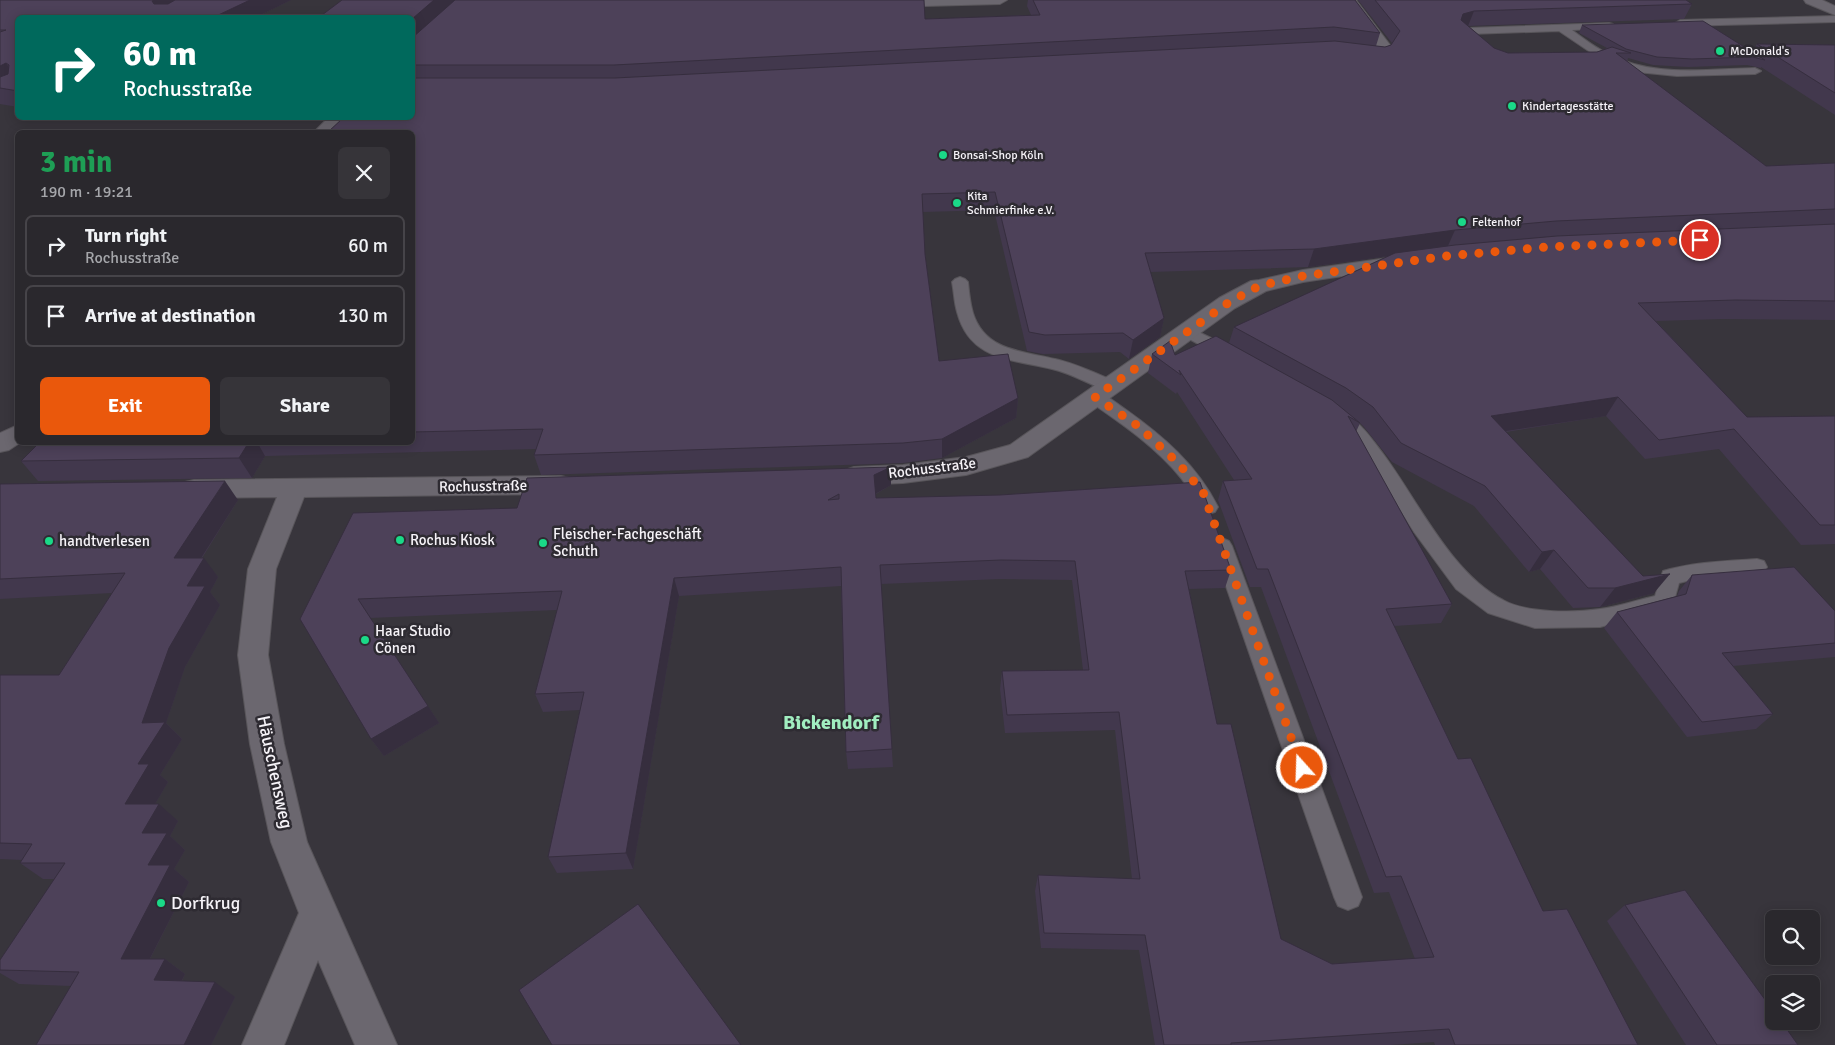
<!DOCTYPE html>
<meta charset="utf-8">
<style>
body{margin:0;font-family:Signika,sans-serif;background:#363439;color:#f1f3f6;height:100vh;display:flex;flex-direction:column;font-size:19px;white-space:nowrap}
*{box-sizing:border-box;margin:0}
p{font-size:16px;color:#a5a6aa}
.icon{flex:none;width:28px;height:28px;fill:none;stroke:currentColor;stroke-width:2;stroke-linecap:round;stroke-linejoin:round}
.map{position:relative;flex:1;overflow:hidden}
.panel{position:absolute;left:15px;top:130px;width:400px;height:315px;display:flex;flex-direction:column;background:#2a282d;border-radius:8px;box-shadow:0 2px 12px #0003,0 0 0 1px #464449}
.panel>*{flex:none}
.banner{position:absolute;left:15px;top:15px;width:400px;height:105px;border-radius:8px;box-shadow:0 2px 12px #0003,0 0 0 1px #464449;background:#00695c;color:#fff;overflow:hidden}
.controls{position:absolute;left:1765px;top:910px;display:grid;gap:10px}
.controls a{display:grid;place-items:center;width:55px;height:55px;border-radius:8px;background:#2a282d;box-shadow:0 2px 12px #0003,0 0 0 1px #464449;font-size:25px}
.pin{position:absolute;display:grid;place-items:center;width:42px;height:42px;color:#fff;margin:-21px;border:2px solid #fff;border-radius:50%;box-shadow:0 1px 5px #0007}
.me{position:absolute;width:55px;margin:-28px;rotate:340deg;stroke-linejoin:round;filter:drop-shadow(0 0 4px #0008)}
.turn{display:flex;align-items:center;gap:18px;height:105px;padding:0 25px;font-size:22px}
.turn .icon{width:65px;height:65px;stroke-width:2.5}
.turn b{display:block;font-size:35px;line-height:42px}
.round{display:grid;place-items:center;flex:none;width:52px;height:52px;border-radius:8px;background:#363439}
.head{display:flex;align-items:center;justify-content:space-between;height:85px;padding:0 25px}
h1{font-size:30px;font-weight:800;line-height:38px;color:#1e9e55}
.primary-button{display:flex;gap:10px;margin-top:auto;padding:10px 25px}
.primary-button a{flex:1;height:58px;border-radius:8px;background:#ea580c;color:#fff;font-size:20px;font-weight:800;line-height:58px;text-align:center}
.primary-button a+a{background:#363439;color:#f1f3f6}
ul{padding:0;list-style:none}
li{display:flex;align-items:center;gap:15px;height:62px;margin:0 10px 8px;padding:0 15px;border:2px solid #464449;border-radius:8px}
li div{flex:1}
li b{display:block;font-size:19px}
li em{font-style:normal}
.map>svg:first-child{display:block}
.lines{fill:none;stroke-linecap:round;stroke-linejoin:round}
.service-casing{stroke:#58555a;stroke-width:2}
.minor-casing{stroke:#58555a;stroke-width:2}
.tertiary-casing{stroke:#58555a;stroke-width:2}
.secondary-casing{stroke:#58555a;stroke-width:2}
.service{fill:#6b676f;fill-rule:evenodd}
.minor{fill:#6b676f;fill-rule:evenodd}
.tertiary{fill:#6b676f;fill-rule:evenodd}
.secondary{fill:#6b676f;fill-rule:evenodd}
.wall{fill:#42384d}
.shaded-wall{fill:#362e3e}
.building{fill:#4d4159;stroke:#362e3e;fill-rule:evenodd}
.route{stroke:#ea580c;stroke-width:9;stroke-dasharray:0 16.2}
.poi-dot{fill:#1ad988;stroke:#2e2b32;stroke-width:2}
.labels{text-anchor:middle;dominant-baseline:central;stroke-width:5;stroke-linejoin:round;paint-order:stroke}
.far-poi-label{font-size:12px;fill:#f6f3f8;stroke:#2e2b32;text-anchor:start}
.street-label{font-size:15px;fill:#f6f3f8;stroke:#2e2b32}
.poi-label{font-size:15px;fill:#f6f3f8;stroke:#2e2b32;text-anchor:start}
.near-street-label{font-size:18px;fill:#f6f3f8;stroke:#2e2b32}
.near-poi-label{font-size:18px;fill:#f6f3f8;stroke:#2e2b32;text-anchor:start}
.district-label{font-size:20px;font-weight:bold;fill:#a1eec0;stroke:#2e2b32}
</style>
<div class="map">
<svg width="1835" height="1045" viewBox="0 0 1835 1045">
<rect width="100%" height="100%" fill="#38353c"/>
<g class="lines">
<g class="service-casing">
<g id="service">
<polygon points="1835,16 1835,22 1680,26 1675,23 1680,20"/>
<path d="M1609 23 1613 24 1614 26 1613 28 1572 30C1588 42 1603 53 1622 60 1662 76 1713 69 1755 68L1761 71 1755 74 1677 76 1637 72 1615 66 1599 58 1559 31 1469 34 1467 35 1477 44 1472 47 1468 46 1457 36 1458 31 1468 28Z"/>
<path d="M960 277 965 279 968 282C969 292 970 303 973 313 985 351 1022 351 1055 359 1077 364 1097 374 1117 382L1120 386 1117 390 1111 391 1105 390C1087 383 1070 373 1052 369 1012 359 970 361 957 312 954 302 954 292 952 282L955 279Z"/>
<polygon points="1188,327 1234,349 1236,353 1234,357 1222,357 1182,335 1180,332 1182,329"/>
<path d="M1095 391C1106 394 1116 403 1125 409 1163 436 1197 465 1218 507L1215 512 1208 514 1201 512C1194 501 1190 489 1181 478 1156 447 1122 424 1089 401L1086 397 1089 393Z"/>
<path d="M1335 410C1357 416 1371 438 1384 455 1418 501 1451 573 1503 600 1526 613 1573 613 1600 609 1618 607 1637 600 1655 596L1663 571C1693 562 1725 561 1757 559L1764 561 1767 567 1764 573 1757 575 1695 579 1679 583 1672 608 1600 627 1535 628 1488 613 1456 589 1414 532 1380 478 1351 436 1326 416 1329 412Z"/>
<polygon points="1222,538 1229,541 1232,546 1362,897 1358,906 1348,910 1338,906 1334,897 1212,546 1215,541"/>
</g>
</g>
<g class="minor-casing">
<g id="minor">
<polygon points="881,0 1007,0 1000,4 886,7 881,6 879,3"/>
<polygon points="1342,0 1356,0 1390,45 1393,48 1385,59 1380,61 1348,56 1345,53 1348,50 1353,48 1376,51 1377,48"/>
<polygon points="1402,256 1409,258 1412,262 1409,266 1303,282 1266,291 1235,308 1028,457 966,475 903,483 854,485 845,482 841,476 845,470 854,467 903,465 966,457 1010,445 1219,298 1251,281 1259,280 1303,270"/>
<polygon points="561,476 570,478 574,485 570,492 561,494 304,497 276,569 268,655 284,744 307,842 397,1045 355,1045 318,960 284,1045 242,1045 299,913 271,842 250,744 238,655 248,569 277,497 194,498 185,496 181,489 185,482 194,480"/>
</g>
</g>
<g class="tertiary-casing">
<g id="tertiary">
<polygon points="328,118 345,118 331,132 314,132"/>
<polygon points="18,425 18,442 21,442 9,450 0,452 0,433"/>
</g>
</g>
<g class="secondary-casing">
<polygon id="secondary" points="1804,0 1822,0 1835,6 1835,15 1806,3"/>
</g>
<use href="#service" class="service"/>
<use href="#minor" class="minor"/>
<use href="#tertiary" class="tertiary"/>
<use href="#secondary" class="secondary"/>
</g>
<g class="wall">
<polygon points="0,0 291,0 254,18 18,18 18,107 0,104"/>
<polygon points="1028,0 1355,0 1380,33 1376,46 1385,47 1391,45 1392,43 1358,0 1686,0 1692,4 1684,19 1468,26 1494,48 1508,53 1597,52 1607,48 1579,33 1582,25 1752,51 1757,44 1835,45 1835,115 1761,67 1761,68 1747,65 1688,67 1653,65 1628,58 1627,62 1766,166 1835,163 1835,320 1722,319 1656,321 1747,417 1835,416 1835,544 1801,545 1719,449 1645,459 1606,416 1506,432 1654,593 1600,607 1573,608 1540,569 1529,572 1474,506 1392,462 1364,427 1360,423 1356,432 1452,604 1441,623 1394,626 1458,759 1543,911 1638,1045 1435,1045 1434,1042 1391,1045 1155,1045 1139,950 1041,948 1035,891 1038,875 1132,879 1115,730 1005,733 1000,689 1002,671 1083,670 1072,580 1000,579 881,584 893,767 848,769 846,752 841,586 679,596 633,869 557,873 548,857 580,710 543,712 535,694 557,610 370,618 439,723 384,756 371,739 300,619 517,508 891,467 891,485 876,494 876,498 1231,570 1225,588 1189,589 1217,724 1281,939 1332,964 1415,959 1389,892 1374,893 1261,587 1250,587 1218,500 1223,481 1234,480 1177,392 1176,394 1148,373 1152,354 1175,355 1229,343 1234,327 1389,256 1308,267 1150,272 1164,318 1160,337 1129,359 1120,352 1043,354 1027,351 994,210 923,212 925,254 939,361 1018,398 1016,418 942,458 903,463 541,475 534,455 536,449 265,456 252,478 38,481 21,461 40,442 412,442 412,18 925,19 1031,15 1027,6"/>
<polygon points="0,484 238,500 202,558 218,577 210,592 220,605 185,667 166,723 182,739 160,775 168,782 155,804 178,821 170,836 185,850 174,869 189,882 150,959 165,959 185,974 182,981 235,997 211,1045 36,1045 71,986 19,984 0,973 0,960 55,879 43,879 20,863 22,860 0,859 0,675 59,675 112,593 0,599"/>
<polygon points="1692,575 1835,611 1835,657 1733,666 1773,714 1756,729 1687,737 1604,628 1617,612 1677,596 1679,591"/>
<polygon points="1625,905 1798,1045 1686,1045 1607,921"/>
</g>
<g class="shaded-wall">
<polygon points="155,0 194,0 160,18 152,1"/>
<polygon points="250,0 291,0 254,18 212,18"/>
<polygon points="434,0 456,0 412,39 412,19"/>
<polygon points="1474,11 1468,26 1457,29 1463,14"/>
<polygon points="6,63 17,80 0,87 0,66"/>
<polygon points="1455,230 1447,248 1308,267 1314,249"/>
<polygon points="1164,318 1160,337 1129,359 1133,340"/>
<polygon points="1618,397 1606,416 1480,435 1491,416"/>
<polygon points="1018,398 1016,418 942,458 942,439"/>
<polygon points="249,442 257,442 265,456 252,478 239,458"/>
<polygon points="891,467 891,485 875,494 874,475"/>
<polygon points="225,481 238,500 189,577 174,558"/>
<polygon points="1554,550 1540,569 1529,572 1542,552"/>
<polygon points="204,558 218,577 210,592 220,605 185,667 166,723 182,739 160,775 168,782 145,821 125,804 138,764 142,723 187,586"/>
<polygon points="1670,574 1654,593 1600,607 1615,588"/>
<polygon points="674,578 679,596 633,869 626,853"/>
<polygon points="428,706 439,723 384,756 371,739"/>
<polygon points="159,804 178,821 170,836 185,850 174,869 189,882 142,974 121,959 148,865 142,833"/>
<polygon points="165,959 185,974 175,994 154,980"/>
<polygon points="215,982 235,997 211,1045 184,1045"/>
</g>
<g class="building">
<polygon points="0,0 155,0 152,1 154,4 168,4 175,0 250,0 212,18 18,18 18,91 0,88 0,77 8,74 9,65 6,63 0,66 0,32 6,30 0,30"/>
<polygon points="342,0 434,0 412,19 412,18 318,18"/>
<polygon points="455,0 924,0 925,19 1040,15 1033,0 1355,0 1380,33 1334,27 614,65 412,65 412,38"/>
<polygon points="1375,0 1686,0 1692,4 1474,11 1463,14 1461,20 1494,48 1508,53 1597,52 1612,47 1631,53 1616,53 1766,166 1835,163 1835,209 1556,221 1455,230 1314,249 1145,253 1164,318 1133,340 1123,333 1045,335 1029,332 995,192 922,194 925,254 939,361 1008,354 1018,398 942,439 903,443 534,455 543,429 412,432 412,132 328,132 343,118 412,118 412,78 615,78 1335,41 1385,47 1391,45 1400,31"/>
<polygon points="1703,21 1765,60 1752,57 1692,59 1657,57 1626,49 1582,25"/>
<polygon points="1757,44 1835,45 1835,93"/>
<polygon points="1835,224 1835,301 1735,300 1638,303 1747,417 1835,416 1835,525 1820,525 1734,429 1659,440 1618,397 1491,416 1643,576 1670,574 1615,588 1588,588 1554,550 1542,552 1485,486 1401,443 1373,407 1346,388 1234,327 1395,253 1455,245 1557,236"/>
<path d="M1216 336 1332 400 1360 423 1348 416 1452 604 1386 609 1458 759 1471 758 1543 911 1567 909 1638 1045H1455L1449 1029 1231 1043V1045H1164L1145 935 1044 933 1038 875 1140 879 1119 712 1007 715 1002 671 1089 670 1075 561 1001 560 880 565 892 749 846 752 841 567 674 578 626 853 548 857 584 692 535 694 562 591 358 599 428 706 371 739 300 619 353 513 517 508 527 478 891 467 874 475 876 498 1000 495 1200 482 1231 570 1185 571 1217 724H1231L1281 939 1332 964 1434 957 1401 876 1386 877 1268 569H1257L1223 481 1252 479 1179 370 1181 375 1152 354 1170 341 1175 355ZM839 494V499L828 500Z"/>
<polygon points="40,442 249,442 239,458 21,461"/>
<polygon points="225,481 174,558 204,558 187,586 205,586 169,648 142,723 165,722 138,764 149,764 125,804 159,804 142,833 167,833 148,865 170,865 121,959 165,959 154,980 215,982 184,1045 36,1045 79,972 0,970 0,960 65,863 20,863 32,844 0,843 0,675 59,675 125,573 0,579 0,484"/>
<polygon points="1794,567 1835,611 1835,643 1722,653 1773,714 1702,722 1617,612 1686,594 1692,575"/>
<polygon points="1685,890 1774,1012 1774,1021 1781,1021 1798,1045 1717,1045 1625,905"/>
<polygon points="638,904 741,1045 552,1045 519,990"/>
</g>
<g class="lines">
<polyline class="route" points="1302,768 1203,492 1178,463 1138,426 1095,397 1228,303 1259,286 1303,276 1447,256 1547,247 1700,240"/>
</g>
<g class="poi-dot">
<circle cx="1720" cy="51" r="5"/>
<circle cx="1512" cy="106" r="5"/>
<circle cx="943" cy="155" r="5"/>
<circle cx="957" cy="203" r="5"/>
<circle cx="1462" cy="222" r="5"/>
<circle cx="400" cy="540" r="5"/>
<circle cx="49" cy="541" r="5"/>
<circle cx="543" cy="543" r="5"/>
<circle cx="365" cy="640" r="5"/>
<circle cx="161" cy="903" r="5"/>
</g>
<g class="labels">
<g class="far-poi-label">
<text x="1730" y="51">McDonald's</text>
<text x="1522" y="106">Kindertagesstätte</text>
<text x="953" y="155">Bonsai-Shop Köln</text>
<text x="967" y="196">Kita<tspan x="967" dy="14">Schmierfinke e.V.</tspan></text>
<text x="1472" y="222">Feltenhof</text>
</g>
<g class="street-label">
<text transform="translate(932 468) rotate(-7)">Rochusstraße</text>
<text transform="translate(483 486) rotate(-1)">Rochusstraße</text>
</g>
<g class="poi-label">
<text x="553" y="534">Fleischer-Fachgeschäft<tspan x="553" dy="17">Schuth</tspan></text>
<text x="410" y="540">Rochus Kiosk</text>
<text x="59" y="541">handtverlesen</text>
<text x="375" y="631">Haar Studio<tspan x="375" dy="17">Cönen</tspan></text>
</g>
<g class="near-street-label">
<text transform="translate(275 772) rotate(78)">Häuschensweg</text>
</g>
<g class="near-poi-label">
<text x="171" y="903">Dorfkrug</text>
</g>
<g class="district-label">
<text x="831" y="722">Bickendorf</text>
</g>
</g>
</svg>
<div class="controls">
<a><svg class="icon" aria-label="search" viewBox="0 0 24 24"><circle cx="10" cy="10" r="6"/><path d="M15 15l6 6"/></svg></a>
<a><svg class="icon" aria-label="layers" viewBox="0 0 24 24"><path d="M12 4l9 5-9 5-9-5zM3 14l9 5 9-5"/></svg></a>
</div>
<div class="pin" style="left:1700px;top:240px;background:#d93025"><svg class="icon" aria-label="arrive" viewBox="0 0 24 24"><path d="M6 21V4h12l-3 4 3 4H6"/></svg></div>
<svg class="me" style="left:1302px;top:768px" viewBox="-20 -20 40 40"><circle r="17" fill="#ea580c" stroke="#fff" stroke-width="3"/><path d="M0-11L8 9 0 5-8 9z" fill="#fff"/></svg>
<div class="banner">
<div class="turn"><svg class="icon" aria-label="right" viewBox="0 0 24 24"><path d="M7 20v-9h11M14 6l5 5-5 5"/></svg><div><b>60 m</b>Rochusstraße</div></div>
</div>
<section class="panel">
<div class="head"><div><h1>3 min</h1><p>190 m · 19:21</p></div><a class="round"><svg class="icon" aria-label="close" viewBox="0 0 24 24"><path d="M6 6l12 12M18 6L6 18"/></svg></a></div>
<ul>
<li><svg class="icon" aria-label="right" viewBox="0 0 24 24"><path d="M7 20v-9h11M14 6l5 5-5 5"/></svg><div><b>Turn right</b><p>Rochusstraße</p></div><em>60 m</em></li>
<li><svg class="icon" aria-label="arrive" viewBox="0 0 24 24"><path d="M6 21V4h12l-3 4 3 4H6"/></svg><div><b>Arrive at destination</b></div><em>130 m</em></li>
</ul>
<div class="primary-button"><a>Exit</a><a>Share</a></div>
</section>
</div>
